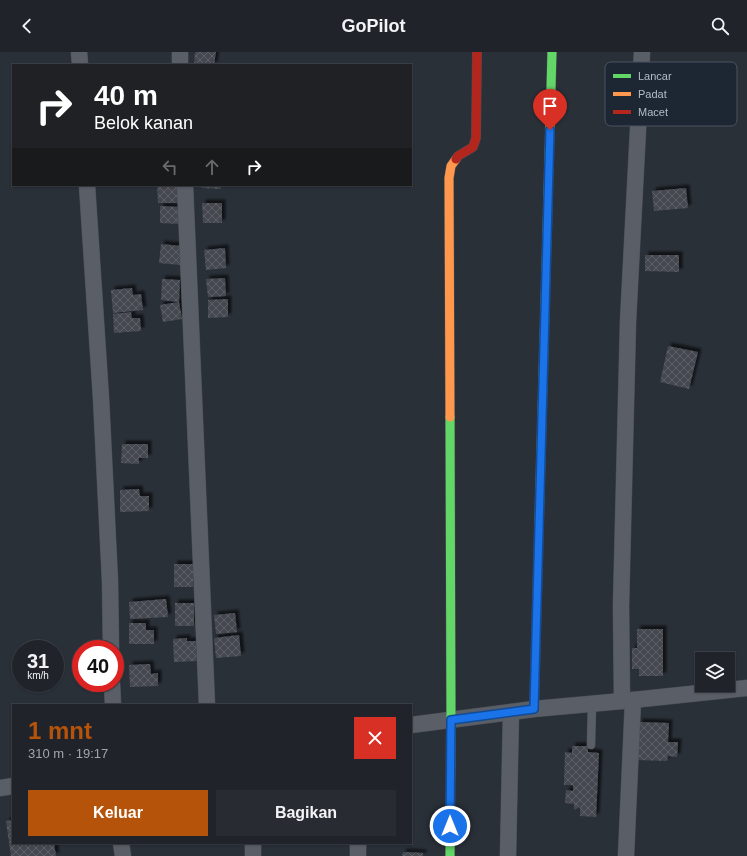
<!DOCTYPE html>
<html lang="id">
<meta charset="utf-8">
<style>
body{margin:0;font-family:Helvetica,sans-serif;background:#282c32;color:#f1f3f6;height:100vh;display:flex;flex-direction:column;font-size:15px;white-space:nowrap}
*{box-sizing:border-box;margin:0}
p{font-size:13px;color:#a2a4a8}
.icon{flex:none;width:22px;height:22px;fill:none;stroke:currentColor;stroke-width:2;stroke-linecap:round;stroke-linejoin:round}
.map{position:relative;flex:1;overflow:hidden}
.drawer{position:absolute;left:12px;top:652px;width:400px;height:140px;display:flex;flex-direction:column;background:#20242a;border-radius:0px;box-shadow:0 1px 3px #0004,0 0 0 1px #3d4147}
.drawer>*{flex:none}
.top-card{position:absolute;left:12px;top:12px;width:400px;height:122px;border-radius:0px;box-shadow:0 1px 3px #0004,0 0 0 1px #3d4147;background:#202124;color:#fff;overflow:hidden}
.controls{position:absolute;left:695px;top:600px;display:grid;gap:8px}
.controls a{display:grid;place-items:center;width:40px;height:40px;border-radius:0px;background:#20242a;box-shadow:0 1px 3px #0004,0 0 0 1px #3d4147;font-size:20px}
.speed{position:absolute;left:12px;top:588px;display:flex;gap:8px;font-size:20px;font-weight:700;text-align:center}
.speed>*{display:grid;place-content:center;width:52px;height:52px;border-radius:50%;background:#20242a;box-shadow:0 1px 3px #0004,0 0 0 1px #3d4147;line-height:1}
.speed small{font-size:10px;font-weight:400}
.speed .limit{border:6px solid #d22;background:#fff;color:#111}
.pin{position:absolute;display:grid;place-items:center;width:34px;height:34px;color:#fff;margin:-41px -17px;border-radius:50% 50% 50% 0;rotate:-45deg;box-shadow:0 0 4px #0007}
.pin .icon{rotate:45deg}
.me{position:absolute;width:44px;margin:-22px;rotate:0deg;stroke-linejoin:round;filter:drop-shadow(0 0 3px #0008)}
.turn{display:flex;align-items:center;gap:14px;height:84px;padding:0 16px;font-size:18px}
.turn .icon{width:52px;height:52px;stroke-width:2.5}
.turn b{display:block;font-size:28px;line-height:34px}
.lanes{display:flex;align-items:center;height:38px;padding:0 16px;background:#0003;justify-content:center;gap:20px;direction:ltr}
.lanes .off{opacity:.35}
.round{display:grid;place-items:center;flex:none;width:42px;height:42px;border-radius:0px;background:#282c32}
.overview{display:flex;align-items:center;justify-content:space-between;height:68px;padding:0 16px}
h1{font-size:24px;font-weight:700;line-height:30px;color:#b45309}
.primary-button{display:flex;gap:8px;margin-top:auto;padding:8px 16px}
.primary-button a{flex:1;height:46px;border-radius:0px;background:#b45309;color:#fff;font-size:16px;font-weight:700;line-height:46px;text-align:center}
.primary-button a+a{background:#282c32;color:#f1f3f6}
header{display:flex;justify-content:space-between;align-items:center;height:52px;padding:0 16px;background:#20242a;font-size:18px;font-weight:700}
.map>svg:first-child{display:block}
.building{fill:url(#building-cross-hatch);filter:url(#shadow)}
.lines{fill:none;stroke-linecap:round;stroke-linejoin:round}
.lane-casing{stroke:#484c53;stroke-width:9}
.street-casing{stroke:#484c53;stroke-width:17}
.fast-casing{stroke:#484c53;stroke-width:10}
.slow-casing{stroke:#484c53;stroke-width:10}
.jam-casing{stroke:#484c53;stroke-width:10}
.lane{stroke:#5a5e66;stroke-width:8}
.street{stroke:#5a5e66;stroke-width:16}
.fast{stroke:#63d668;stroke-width:9}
.slow{stroke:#ff974d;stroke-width:9}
.jam{stroke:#b3261e;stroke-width:9}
.route-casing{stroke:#114b97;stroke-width:10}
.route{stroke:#1a73e8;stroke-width:7}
.key{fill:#1d2633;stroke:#4a5360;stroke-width:1}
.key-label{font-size:11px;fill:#b4bcc9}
</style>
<header><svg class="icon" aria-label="back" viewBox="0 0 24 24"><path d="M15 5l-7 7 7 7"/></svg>GoPilot<svg class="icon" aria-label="search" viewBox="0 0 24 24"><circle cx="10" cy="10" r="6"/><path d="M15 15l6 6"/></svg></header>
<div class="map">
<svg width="747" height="804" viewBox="0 0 747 804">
<defs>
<pattern id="building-cross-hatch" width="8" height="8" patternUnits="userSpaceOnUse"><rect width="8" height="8" fill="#444950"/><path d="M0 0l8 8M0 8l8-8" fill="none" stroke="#5d6168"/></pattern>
<filter id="shadow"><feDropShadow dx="3.5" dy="-3.5" stdDeviation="1" flood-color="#0009"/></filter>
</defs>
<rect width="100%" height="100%" fill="#2a3038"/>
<g class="building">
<polygon points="195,0 216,0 214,13 194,13"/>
<polygon points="179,133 179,151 158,151 157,134"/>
<polygon points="201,133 221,133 221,137 201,136"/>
<polygon points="686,136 688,156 654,159 652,139"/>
<polygon points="202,151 222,151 222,171 203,171"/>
<polygon points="160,154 180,155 179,172 160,171"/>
<polygon points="161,192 181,194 180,213 159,211"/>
<polygon points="225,196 226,216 206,218 204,198"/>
<polygon points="645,203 679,203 679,220 645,219"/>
<polygon points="225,226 226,244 208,245 206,227"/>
<polygon points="162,227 180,228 179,250 182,267 163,270 160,253 179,250 161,248"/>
<polygon points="132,236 133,243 141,242 143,258 113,261 111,238"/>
<polygon points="228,247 228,265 208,266 208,248"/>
<polygon points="131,260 132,266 140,266 141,279 114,281 113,262"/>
<polygon points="668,294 698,300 689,337 660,330"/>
<polygon points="122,392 148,392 148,406 139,406 139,412 121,411"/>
<polygon points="139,437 140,444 149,444 149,459 120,460 120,438"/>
<rect x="174" y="512" width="19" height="23"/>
<polygon points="166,547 168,565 130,567 129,550"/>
<rect x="175" y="551" width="19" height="23"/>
<polygon points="235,561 237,580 216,582 214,563"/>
<polygon points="129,571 146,571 146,578 154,578 154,592 129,592"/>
<polygon points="637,577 663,577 663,624 639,624 639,617 632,617 632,596 637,596"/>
<polygon points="239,583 241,604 216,606 214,586"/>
<polygon points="187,586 187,589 196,589 197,609 174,610 173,587"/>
<polygon points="150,612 151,622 158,621 158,634 130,635 129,613"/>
<polygon points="639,670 669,671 668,690 678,690 677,705 668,704 667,709 637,708"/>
<polygon points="572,694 588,694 588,700 599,701 596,765 580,764 580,755 574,758 574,752 565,751 566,738 573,739 573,733 564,733 565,700 572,701"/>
<polygon points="13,768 13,791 54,791 56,804 11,804 6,769"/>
<polygon points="403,800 423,801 423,804 402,804"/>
</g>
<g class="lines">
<g class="lane-casing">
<polyline id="lane" points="591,693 592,652"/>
</g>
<g class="street-casing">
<g id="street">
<polyline points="79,0 80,13"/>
<polyline points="180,0 180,13"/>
<polyline points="87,133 101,346 110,529 111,597"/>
<polyline points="185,133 207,653"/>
<polyline points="112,631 113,653"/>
<polyline points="622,649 621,554 628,270 642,0"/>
<polyline points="411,673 534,657 633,648 747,636"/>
<polyline points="0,736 13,734"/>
<polyline points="121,791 123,804"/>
<polyline points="253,791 253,804"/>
<polyline points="358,804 358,791"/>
<polyline points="508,804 511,660"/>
<polyline points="626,804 633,648"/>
</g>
</g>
<g class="fast-casing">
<g id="fast">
<polyline points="450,365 451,668 450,804"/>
<polyline points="539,473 552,0"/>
</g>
</g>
<g class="slow-casing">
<polyline id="slow" points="450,365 449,126 451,114 456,107"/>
</g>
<g class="jam-casing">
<g id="jam">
<polyline points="456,107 458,104 473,95 476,86 477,0"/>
<polyline points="534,657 539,473"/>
</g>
</g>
<use href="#lane" class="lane"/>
<use href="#street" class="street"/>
<use href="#fast" class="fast"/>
<use href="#slow" class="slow"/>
<use href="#jam" class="jam"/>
</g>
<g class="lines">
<g class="route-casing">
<polyline id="route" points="450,774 451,668 534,657 550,78"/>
</g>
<use href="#route" class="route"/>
</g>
<rect x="605" y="10" width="132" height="64" rx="6" class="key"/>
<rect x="613" y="22" width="18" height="4" fill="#63d668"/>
<rect x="613" y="40" width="18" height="4" fill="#ff974d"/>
<rect x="613" y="58" width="18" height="4" fill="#b3261e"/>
<g class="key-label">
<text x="638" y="28">Lancar</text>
<text x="638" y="46">Padat</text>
<text x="638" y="64">Macet</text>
</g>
</svg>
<div class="controls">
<a><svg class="icon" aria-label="layers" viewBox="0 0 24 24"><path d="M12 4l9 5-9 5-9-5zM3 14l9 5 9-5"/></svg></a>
</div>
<div class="speed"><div>31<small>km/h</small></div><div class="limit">40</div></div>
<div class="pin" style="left:550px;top:78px;background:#d93025"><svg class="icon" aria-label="arrive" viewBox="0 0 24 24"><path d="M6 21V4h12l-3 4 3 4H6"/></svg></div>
<svg class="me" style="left:450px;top:774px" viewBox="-20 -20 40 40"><circle r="17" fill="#1a73e8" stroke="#fff" stroke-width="3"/><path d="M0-11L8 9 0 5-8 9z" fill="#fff"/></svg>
<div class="top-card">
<div class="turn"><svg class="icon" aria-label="right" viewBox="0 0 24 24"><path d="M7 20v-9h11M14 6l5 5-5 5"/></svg><div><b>40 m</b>Belok kanan</div></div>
<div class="lanes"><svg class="icon off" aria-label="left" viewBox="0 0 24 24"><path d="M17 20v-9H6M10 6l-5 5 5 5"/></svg><svg class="icon off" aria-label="ahead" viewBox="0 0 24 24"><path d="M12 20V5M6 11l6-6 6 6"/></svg><svg class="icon" aria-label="right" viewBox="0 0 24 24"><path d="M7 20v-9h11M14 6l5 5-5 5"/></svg></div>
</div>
<section class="drawer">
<div class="overview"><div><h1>1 mnt</h1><p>310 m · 19:17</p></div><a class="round" style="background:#d93025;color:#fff"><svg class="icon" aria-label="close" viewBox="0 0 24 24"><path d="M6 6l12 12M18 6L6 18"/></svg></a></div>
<div class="primary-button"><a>Keluar</a><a>Bagikan</a></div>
</section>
</div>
